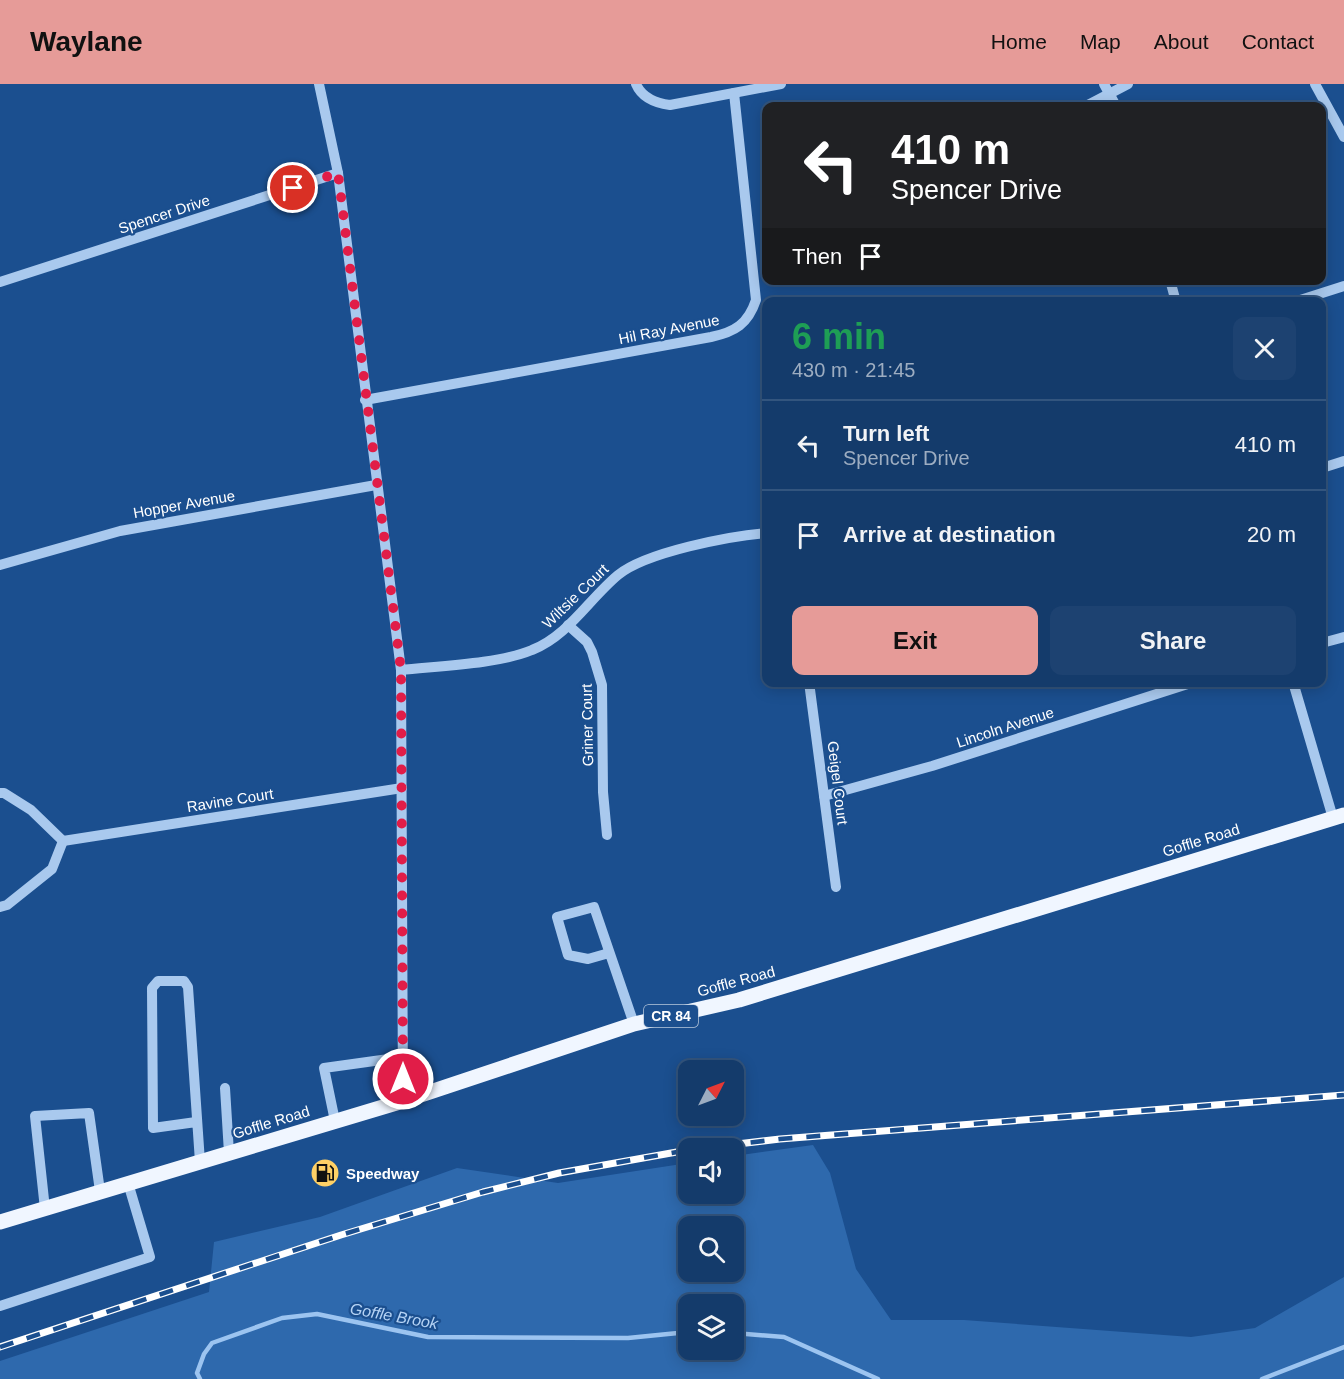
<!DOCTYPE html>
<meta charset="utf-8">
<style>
body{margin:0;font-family:Helvetica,sans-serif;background:#1d4271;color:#f1f3f6;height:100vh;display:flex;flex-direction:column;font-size:22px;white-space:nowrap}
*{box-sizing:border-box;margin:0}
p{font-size:20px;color:#9dadc1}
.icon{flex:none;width:33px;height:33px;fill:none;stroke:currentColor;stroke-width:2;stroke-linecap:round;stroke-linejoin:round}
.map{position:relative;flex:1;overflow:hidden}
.details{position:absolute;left:762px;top:213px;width:564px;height:390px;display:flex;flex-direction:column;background:#143b6b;border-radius:12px;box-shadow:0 3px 15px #0003,0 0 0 2px #33557e}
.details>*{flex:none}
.top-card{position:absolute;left:762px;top:18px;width:564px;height:183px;border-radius:12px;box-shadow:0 3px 15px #0003,0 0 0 2px #33557e;background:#202124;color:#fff;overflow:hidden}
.needle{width:39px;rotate:48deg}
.fabs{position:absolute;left:678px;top:976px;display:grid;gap:12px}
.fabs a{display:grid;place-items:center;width:66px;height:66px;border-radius:12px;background:#143b6b;box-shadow:0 3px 15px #0003,0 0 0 2px #33557e;font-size:30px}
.pin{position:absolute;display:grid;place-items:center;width:51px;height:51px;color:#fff;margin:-26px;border:3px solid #fff;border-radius:50%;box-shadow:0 2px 6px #0007}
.me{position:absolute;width:66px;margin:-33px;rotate:0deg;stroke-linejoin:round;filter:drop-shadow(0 0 4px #0008)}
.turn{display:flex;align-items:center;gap:21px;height:126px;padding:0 30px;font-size:27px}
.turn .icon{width:78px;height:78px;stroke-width:2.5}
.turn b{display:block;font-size:42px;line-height:51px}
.then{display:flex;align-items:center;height:57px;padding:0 30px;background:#0003;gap:12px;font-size:22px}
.round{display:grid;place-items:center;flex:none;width:63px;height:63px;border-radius:12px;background:#1d4271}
.head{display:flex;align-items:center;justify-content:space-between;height:102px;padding:0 30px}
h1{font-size:36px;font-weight:600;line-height:45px;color:#1e9e55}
.button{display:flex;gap:12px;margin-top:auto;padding:12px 30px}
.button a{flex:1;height:69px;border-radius:12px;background:#e69b98;color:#111;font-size:24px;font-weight:600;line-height:69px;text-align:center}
.button a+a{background:#1d4271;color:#f1f3f6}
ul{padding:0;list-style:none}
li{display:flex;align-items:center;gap:18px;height:90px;padding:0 30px;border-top:2px solid #33557e}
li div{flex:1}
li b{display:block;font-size:22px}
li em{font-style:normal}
header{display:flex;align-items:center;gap:36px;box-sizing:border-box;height:84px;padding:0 30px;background:#e69b98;color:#111}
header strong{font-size:28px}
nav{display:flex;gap:33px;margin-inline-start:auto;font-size:21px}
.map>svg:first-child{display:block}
.green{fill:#2e69ad;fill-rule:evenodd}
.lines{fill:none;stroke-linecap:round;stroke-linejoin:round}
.stream{stroke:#9cc4f0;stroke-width:4.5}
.minor{stroke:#a9c9ee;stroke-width:10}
.major{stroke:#f0f6ff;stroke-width:15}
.rail-casing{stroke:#fff;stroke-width:7}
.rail{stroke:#1b4f8f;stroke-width:4.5;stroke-dasharray:14;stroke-linecap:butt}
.route{stroke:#e11d48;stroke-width:10;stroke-dasharray:0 18}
.labels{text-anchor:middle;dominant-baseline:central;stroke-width:4.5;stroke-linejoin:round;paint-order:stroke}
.shield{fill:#1b4f8f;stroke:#bbcadd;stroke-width:1.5}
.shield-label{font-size:14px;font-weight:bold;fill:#fff}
.street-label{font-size:15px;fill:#fff;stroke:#1b4f8f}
.poi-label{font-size:15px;font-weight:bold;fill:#fff;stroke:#1b4f8f;text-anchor:start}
.water-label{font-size:16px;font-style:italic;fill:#b5d3f5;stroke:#1b4f8f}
</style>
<header>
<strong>Waylane</strong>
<nav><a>Home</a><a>Map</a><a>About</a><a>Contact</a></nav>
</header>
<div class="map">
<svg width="1344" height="1295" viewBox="0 0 1344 1295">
<rect width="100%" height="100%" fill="#1b4f8f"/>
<path class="green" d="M813 1061 830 1089 856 1185 891 1236H964L1191 1253 1255 1244 1344 1193V1295H0V1277L209 1208 214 1158 320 1133 457 1084 558 1099 688 1079V1110H734V1072ZM688 1143H734V1188H688ZM688 1221H734V1266H688Z"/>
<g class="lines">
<g class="stream">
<polyline points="734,1249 784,1253 878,1295"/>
<polyline points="200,1295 197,1289 204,1270 212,1259 282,1234 317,1230 428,1253 628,1254 688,1248"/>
<polyline points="1262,1295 1344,1263"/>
</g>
<g class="minor">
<polyline points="319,0 338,89 401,586 403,1017"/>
<path d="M636 0C642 14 655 19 670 21L781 0"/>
<polyline points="1104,0 1116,22"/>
<polyline points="1315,0 1344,53"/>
<polyline points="1086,22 1128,0"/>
<polyline points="1170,196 1176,218"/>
<polyline points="0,198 338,89"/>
<polyline points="1294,218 1344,202"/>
<path d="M365 316 711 253C735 248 748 240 756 216L734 9"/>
<polyline points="1322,384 1344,377"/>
<polyline points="0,481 120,447 376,401"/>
<polyline points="568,541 587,558 592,568 602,601 603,708 607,751"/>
<polyline points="1322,559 1344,553"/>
<path d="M401 586C438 582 499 580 532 566 568 552 589 515 618 491 646 468 730 452 766 449"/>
<polyline points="809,598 836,803"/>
<polyline points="1293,598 1333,734"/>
<polyline points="0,709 4,709 31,726 63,757"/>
<polyline points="824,712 932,682 1194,598"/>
<polyline points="63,757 402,704"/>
<polyline points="0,823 7,821 52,785 63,757"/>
<polyline points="609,869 588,875 568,871 557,833 594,823 634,940"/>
<polyline points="225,1004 229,1069"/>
<polyline points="335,1037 324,984 403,973"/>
<polyline points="196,1038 153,1044 152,904 158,897 184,897 188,903 200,1078"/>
<polyline points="45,1125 35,1032 89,1029 100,1107"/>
<polyline points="0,1222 150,1173 128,1099"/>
</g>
<polyline class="major" points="0,1138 403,1017 634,940 739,916 1344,731"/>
<g class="rail-casing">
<g id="rail">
<polyline points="695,1065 780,1055 1344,1011"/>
<polyline points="0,1263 341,1151 483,1108 559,1089 688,1066"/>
</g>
</g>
<use href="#rail" class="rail"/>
</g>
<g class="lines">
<polyline class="route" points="293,104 338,89 401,586 403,995"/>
</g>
<defs>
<g id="fuel-disc" transform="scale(1.5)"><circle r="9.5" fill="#ffd166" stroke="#1b4f8f"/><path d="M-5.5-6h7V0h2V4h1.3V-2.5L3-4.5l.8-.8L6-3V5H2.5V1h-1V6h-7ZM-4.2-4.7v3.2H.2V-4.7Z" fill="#111"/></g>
</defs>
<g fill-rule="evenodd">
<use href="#fuel-disc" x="325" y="1089"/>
</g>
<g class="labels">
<rect class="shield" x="644" y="921" width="54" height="22" rx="4.5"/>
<g class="shield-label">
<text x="671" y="932">CR 84</text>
</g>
<g class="street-label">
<text transform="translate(164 130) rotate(-18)">Spencer Drive</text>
<text transform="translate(669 245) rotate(-11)">Hil Ray Avenue</text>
<text transform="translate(184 420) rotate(-10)">Hopper Avenue</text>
<text transform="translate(575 512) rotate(-44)">Wiltsie Court</text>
<text transform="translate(587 641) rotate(-91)">Griner Court</text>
<text transform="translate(1005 643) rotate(-18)">Lincoln Avenue</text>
<text transform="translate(838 699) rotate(83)">Geigel Court</text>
<text transform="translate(230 716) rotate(-9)">Ravine Court</text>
<text transform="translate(1201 756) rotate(-17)">Goffle Road</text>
<text transform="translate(736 897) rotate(-15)">Goffle Road</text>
<text transform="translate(271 1038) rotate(-17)">Goffle Road</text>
</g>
<g class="poi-label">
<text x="346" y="1089">Speedway</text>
</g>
<g class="water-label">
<text transform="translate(394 1232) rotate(10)">Goffle Brook</text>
</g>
</g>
</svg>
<div class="fabs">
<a><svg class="needle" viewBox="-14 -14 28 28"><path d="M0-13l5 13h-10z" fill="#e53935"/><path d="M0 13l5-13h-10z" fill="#9dadc1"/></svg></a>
<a><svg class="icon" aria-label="sound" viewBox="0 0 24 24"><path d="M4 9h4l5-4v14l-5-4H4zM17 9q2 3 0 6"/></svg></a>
<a><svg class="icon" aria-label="search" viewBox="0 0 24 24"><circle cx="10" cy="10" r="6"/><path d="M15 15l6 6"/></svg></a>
<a><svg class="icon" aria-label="layers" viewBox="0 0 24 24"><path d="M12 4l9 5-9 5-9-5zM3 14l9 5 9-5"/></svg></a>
</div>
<div class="pin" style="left:293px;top:104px;background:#d93025"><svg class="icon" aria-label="arrive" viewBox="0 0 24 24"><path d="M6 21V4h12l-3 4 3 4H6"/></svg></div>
<svg class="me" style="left:403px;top:995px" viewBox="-20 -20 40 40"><circle r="17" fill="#e11d48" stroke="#fff" stroke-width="3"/><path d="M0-11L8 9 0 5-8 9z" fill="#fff"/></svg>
<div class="top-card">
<div class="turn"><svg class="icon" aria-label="left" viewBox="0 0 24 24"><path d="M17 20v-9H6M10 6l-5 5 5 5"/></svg><div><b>410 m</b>Spencer Drive</div></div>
<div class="then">Then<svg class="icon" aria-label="arrive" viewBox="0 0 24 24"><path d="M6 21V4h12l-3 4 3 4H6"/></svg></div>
</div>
<section class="details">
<div class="head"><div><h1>6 min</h1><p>430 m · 21:45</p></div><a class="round"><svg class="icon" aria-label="close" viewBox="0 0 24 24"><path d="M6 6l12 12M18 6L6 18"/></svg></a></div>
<ul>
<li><svg class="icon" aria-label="left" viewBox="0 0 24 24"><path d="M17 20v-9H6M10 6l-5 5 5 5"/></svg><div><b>Turn left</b><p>Spencer Drive</p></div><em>410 m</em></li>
<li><svg class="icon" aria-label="arrive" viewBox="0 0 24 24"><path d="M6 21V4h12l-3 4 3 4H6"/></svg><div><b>Arrive at destination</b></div><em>20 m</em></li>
</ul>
<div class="button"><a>Exit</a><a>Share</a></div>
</section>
</div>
